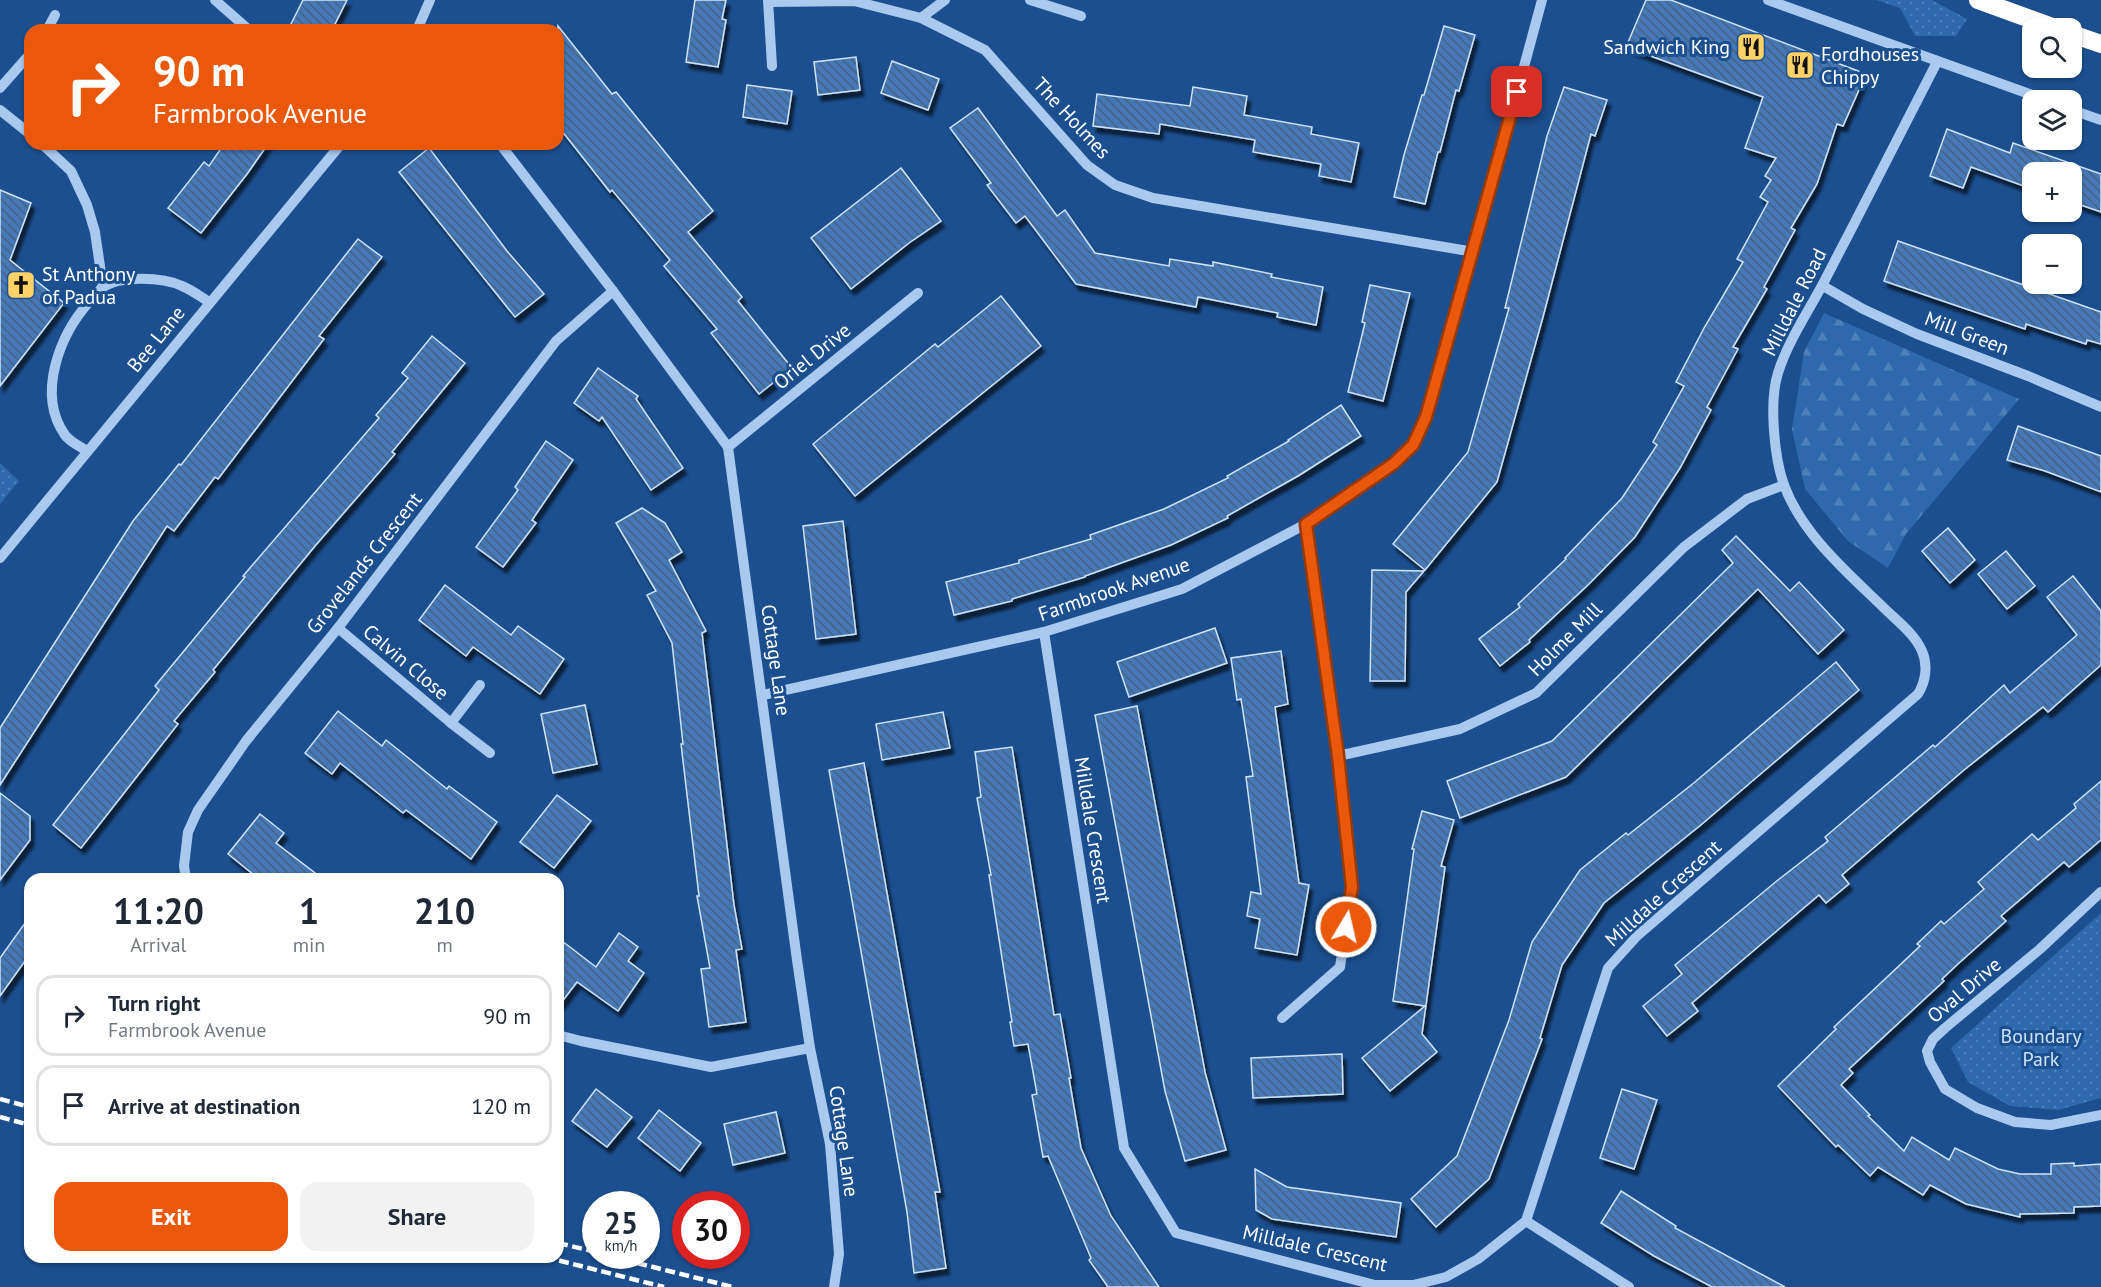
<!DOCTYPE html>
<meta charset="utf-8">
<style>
body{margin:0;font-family:"PT Sans",sans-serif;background:#f2f2f3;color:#1f2937;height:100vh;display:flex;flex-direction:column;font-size:22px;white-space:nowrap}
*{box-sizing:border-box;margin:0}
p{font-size:20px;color:#747a83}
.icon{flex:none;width:33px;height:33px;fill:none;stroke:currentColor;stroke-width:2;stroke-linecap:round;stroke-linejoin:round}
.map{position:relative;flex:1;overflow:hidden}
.side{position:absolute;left:24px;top:873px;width:540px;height:390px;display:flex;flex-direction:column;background:#fff;border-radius:18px;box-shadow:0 2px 4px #0004}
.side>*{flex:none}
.top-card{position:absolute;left:24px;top:24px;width:540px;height:126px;border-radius:18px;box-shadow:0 2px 4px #0004;background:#ea580c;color:#fff;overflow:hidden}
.fabs{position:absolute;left:2022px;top:18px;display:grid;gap:12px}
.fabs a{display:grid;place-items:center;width:60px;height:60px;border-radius:12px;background:#fff;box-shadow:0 2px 4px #0004;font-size:30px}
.speed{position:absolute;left:582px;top:1191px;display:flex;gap:12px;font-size:30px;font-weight:700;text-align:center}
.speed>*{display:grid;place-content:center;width:78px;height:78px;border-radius:50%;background:#fff;box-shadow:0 2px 4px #0004;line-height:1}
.speed small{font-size:15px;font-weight:400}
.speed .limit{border:9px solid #d22;background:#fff;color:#111}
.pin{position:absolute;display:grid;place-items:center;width:51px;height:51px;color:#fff;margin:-26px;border-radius:12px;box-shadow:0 3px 9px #0006}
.me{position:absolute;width:66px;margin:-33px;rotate:9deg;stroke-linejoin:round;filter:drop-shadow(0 0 4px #0008)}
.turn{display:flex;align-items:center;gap:21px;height:126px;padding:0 30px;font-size:27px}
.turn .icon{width:78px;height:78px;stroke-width:2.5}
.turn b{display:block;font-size:42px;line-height:51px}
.eta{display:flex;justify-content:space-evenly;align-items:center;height:102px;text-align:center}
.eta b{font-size:36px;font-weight:600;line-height:42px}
.action{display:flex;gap:12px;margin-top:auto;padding:12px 30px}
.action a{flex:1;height:69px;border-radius:18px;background:#ea580c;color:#fff;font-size:24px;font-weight:600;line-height:69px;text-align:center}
.action a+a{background:#f2f2f3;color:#1f2937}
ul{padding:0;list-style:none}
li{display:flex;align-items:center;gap:18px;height:81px;margin:0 12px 9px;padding:0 18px;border:3px solid #e0e1e3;border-radius:18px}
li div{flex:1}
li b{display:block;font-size:22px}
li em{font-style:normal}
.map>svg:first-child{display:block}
.grass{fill:url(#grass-dots)}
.forest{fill:url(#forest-firs)}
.building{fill:url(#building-back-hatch);stroke:#cfe3fa;stroke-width:1.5;filter:url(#shadow)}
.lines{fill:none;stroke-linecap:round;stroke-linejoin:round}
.minor{stroke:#a9c9ee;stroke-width:10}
.highway{stroke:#fff;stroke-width:18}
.rail{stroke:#fff;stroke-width:4.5;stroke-dasharray:10 4.5;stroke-linecap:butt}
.route-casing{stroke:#983908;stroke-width:15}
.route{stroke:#ea580c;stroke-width:10}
.labels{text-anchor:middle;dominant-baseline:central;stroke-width:6;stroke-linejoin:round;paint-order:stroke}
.poi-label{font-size:20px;fill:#fff;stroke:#1b4f8f;text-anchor:start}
.street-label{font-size:20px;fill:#fff;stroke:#1b4f8f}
.park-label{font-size:20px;fill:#cfe3fa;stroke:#1b4f8f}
</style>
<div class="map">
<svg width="2101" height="1287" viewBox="0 0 2101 1287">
<defs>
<pattern id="grass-dots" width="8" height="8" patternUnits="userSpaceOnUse" patternTransform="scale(1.5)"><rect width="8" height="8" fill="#2e69ad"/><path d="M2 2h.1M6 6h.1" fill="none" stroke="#4d80b9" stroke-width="1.8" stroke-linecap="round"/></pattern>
<pattern id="forest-firs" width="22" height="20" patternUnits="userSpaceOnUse" patternTransform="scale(1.5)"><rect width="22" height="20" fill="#2e69ad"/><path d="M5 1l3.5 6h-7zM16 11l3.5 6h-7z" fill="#4d80b9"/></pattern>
<pattern id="building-back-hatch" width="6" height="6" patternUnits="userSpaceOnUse" patternTransform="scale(1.5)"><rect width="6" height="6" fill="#4478b7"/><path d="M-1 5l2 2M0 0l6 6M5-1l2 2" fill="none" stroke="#486282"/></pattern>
<filter id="shadow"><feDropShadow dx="3.5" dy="6" stdDeviation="1.5" flood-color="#0009"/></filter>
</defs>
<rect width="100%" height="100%" fill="#1b4f8f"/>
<g class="grass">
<polygon points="1876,0 1932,0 1967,19 1956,36 1915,36 1900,8"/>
<polygon points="0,463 19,481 0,504"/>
<polygon points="2101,913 2101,1098 2058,1110 2010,1106 1968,1082 1951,1048"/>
</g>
<polygon class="forest" points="1824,313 2019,399 1906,534 1888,568 1848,541 1805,489 1792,429 1804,352"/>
<g class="building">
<polygon points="303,0 347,0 332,30 288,30"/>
<polygon points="695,0 726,0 722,19 726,20 718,67 686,62"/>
<polygon points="1646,0 1671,0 1866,74 1843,126 1837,124 1817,184 1791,228 1795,230 1764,287 1767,289 1733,347 1738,349 1707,407 1711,410 1680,468 1635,537 1589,584 1529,640 1530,642 1500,666 1479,639 1520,607 1518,604 1566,559 1565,558 1622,498 1657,445 1653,442 1684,386 1676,382 1704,328 1743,262 1737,259 1768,202 1760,197 1771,180 1765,176 1776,158 1745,148 1763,97 1626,47"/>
<polygon points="558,26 612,94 616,92 713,211 688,232 742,297 738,301 792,368 759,394 711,333 717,329 664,266 670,260 612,190 610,192 558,126"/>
<polygon points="1444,26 1475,35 1459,91 1456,90 1440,152 1438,152 1425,204 1394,197 1404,155 1422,95 1424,95"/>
<polygon points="856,57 860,90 818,95 814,62"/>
<polygon points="892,61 939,79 928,110 881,93"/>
<polygon points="747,85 792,91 787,124 743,117"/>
<polygon points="1193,87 1247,96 1244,115 1312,127 1311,134 1359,143 1351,182 1319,176 1321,164 1253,152 1255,140 1160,124 1159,134 1093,126 1097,94 1190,106"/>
<polygon points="1564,87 1607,100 1595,136 1591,134 1543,317 1497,482 1425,570 1393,544 1468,452 1509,308 1505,308 1547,136"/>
<polygon points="978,108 1057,216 1065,210 1095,253 1169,266 1170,259 1213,266 1213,262 1272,274 1271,277 1323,287 1316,325 1277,317 1278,313 1198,297 1196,307 1076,284 1025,216 1016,223 987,185 991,183 950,128"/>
<polygon points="1947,129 2010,153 2013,143 2101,174 2101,212 2072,202 2072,172 2032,172 2032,189 1971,167 1963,188 1930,176"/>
<polygon points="224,144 268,144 247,174 201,233 168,208 204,162 209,166"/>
<polygon points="429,148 507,251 544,294 515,317 399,172"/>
<polygon points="901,168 941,221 909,243 851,289 811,238"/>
<polygon points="0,190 31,203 10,260 64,303 0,386"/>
<polygon points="358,239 382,257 319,336 324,339 218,479 215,477 174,531 167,526 0,785 0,728 133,521 179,464 181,465"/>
<polygon points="1898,241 2101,312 2101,344 2087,340 2086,344 2026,324 2025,329 1884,281"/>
<polygon points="1370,285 1410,293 1383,401 1348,392 1365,323 1362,322"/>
<polygon points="1001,296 1041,346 855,496 813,444 935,344 938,347"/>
<polygon points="432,336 465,363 392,452 395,454 315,546 213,670 215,672 174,721 178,724 81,848 53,825 159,690 155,686 245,577 243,576 379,418 376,415 408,378 402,373"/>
<polygon points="598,368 638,396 636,399 683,468 651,490 602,417 599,421 574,403"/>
<polygon points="1341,405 1361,436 1298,476 1227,516 1228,518 1171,545 1085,576 1085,577 1012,599 1012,601 954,615 946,582 1019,563 1019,560 1091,539 1090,535 1164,509 1228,478 1227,476 1289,441 1288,440"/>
<polygon points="2018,426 2101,456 2101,492 2045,471 2007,460"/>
<polygon points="546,441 573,460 532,520 536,523 503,567 476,547 518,490 515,487"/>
<polygon points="642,508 665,523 682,552 669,560 706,631 702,633 734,905 742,949 736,950 746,1022 709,1027 701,969 710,968 697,896 699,896 681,744 683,744 672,643 647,595 656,591 616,523"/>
<polygon points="843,521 856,634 816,639 803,526"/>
<polygon points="1948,528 1975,560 1950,583 1922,551"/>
<polygon points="1736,536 1790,591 1799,582 1844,630 1818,654 1758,589 1566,777 1460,818 1447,781 1552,741 1733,563 1722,550"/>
<polygon points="2006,551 2035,586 2007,609 1978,574"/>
<polygon points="1372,570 1424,571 1406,592 1405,681 1370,681"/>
<polygon points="2073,576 2101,611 2101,665 2048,712 2043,707 1964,770 1842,875 1849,884 1826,903 1819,895 1692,1003 1698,1011 1667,1036 1643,1006 1682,974 1675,965 1778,880 1828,841 1825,837 1933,745 1935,747 2004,685 2010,693 2077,635 2047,597"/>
<polygon points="445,585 511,635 518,626 564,659 540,694 473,647 466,656 419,620"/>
<polygon points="1215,628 1227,663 1129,697 1117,662"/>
<polygon points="1281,651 1288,704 1275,707 1299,883 1309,885 1297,955 1255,948 1260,919 1247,916 1251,892 1261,894 1246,777 1253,776 1241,699 1237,700 1231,658"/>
<polygon points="1836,662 1859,690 1702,824 1604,903 1562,965 1540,1038 1542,1039 1489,1179 1436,1227 1411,1199 1457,1156 1509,1020 1532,942 1580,870 1626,833 1628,835 1695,782"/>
<polygon points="585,705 597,764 553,773 541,714"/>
<polygon points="1137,706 1205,1072 1226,1150 1185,1161 1165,1091 1095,715"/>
<polygon points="338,711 382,746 386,740 447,789 449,786 497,822 471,859 406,810 403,813 340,763 332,774 305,753"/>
<polygon points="943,712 950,748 882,760 876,724"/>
<polygon points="1012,747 1054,1015 1060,1014 1071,1078 1069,1078 1081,1148 1111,1216 1159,1287 1108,1287 1089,1260 1091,1258 1048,1156 1043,1157 1032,1095 1037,1094 1028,1044 1014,1046 1010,1022 1012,1022 989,875 991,875 977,798 981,797 975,752"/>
<polygon points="864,763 940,1192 935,1192 946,1268 914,1273 907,1212 829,770"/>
<polygon points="2101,781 2101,840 2069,867 2064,862 2001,916 2006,921 1959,963 1942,979 1944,981 1849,1069 1853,1073 1841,1085 1870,1115 1868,1116 1904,1151 1912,1137 1949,1160 1955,1148 1998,1169 2020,1174 2051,1174 2051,1164 2074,1163 2074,1166 2101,1164 2101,1206 2074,1207 2074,1213 2020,1214 2020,1217 1966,1204 1930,1185 1923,1195 1878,1167 1870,1176 1838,1145 1836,1147 1778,1086 1836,1029 1834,1027 1920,946 1917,944 1941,921 1944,924 1984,889 1978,882 2032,834 2038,840 2076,808 2074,804"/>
<polygon points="0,793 30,816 30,840 0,880"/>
<polygon points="557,795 591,821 554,868 520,842"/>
<polygon points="1422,811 1454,820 1441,866 1445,867 1422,1034 1437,1052 1390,1091 1362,1058 1425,1006 1393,1001 1414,849 1412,849"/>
<polygon points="260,814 284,833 276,843 323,879 259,879 228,854"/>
<polygon points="30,916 30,954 0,996 0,958"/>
<polygon points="619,933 638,947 628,961 644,973 618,1011 577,982 558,1007 558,938 596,967"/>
<polygon points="1342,1054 1343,1094 1253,1098 1251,1058"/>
<polygon points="596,1089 632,1117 607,1147 572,1121"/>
<polygon points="1622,1089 1657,1100 1634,1169 1600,1158"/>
<polygon points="659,1110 701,1143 680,1171 638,1138"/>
<polygon points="776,1112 785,1153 733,1165 724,1124"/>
<polygon points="1255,1169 1287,1187 1401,1203 1396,1237 1272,1219 1256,1210"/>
<polygon points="1621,1191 1676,1226 1675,1228 1785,1287 1712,1287 1654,1256 1601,1223"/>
</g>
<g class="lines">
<g class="minor">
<polyline points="215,0 249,30"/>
<polyline points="768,0 772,66"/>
<polyline points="1030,0 1081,16"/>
<polyline points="1768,0 2046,100"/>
<polyline points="769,2 854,1 921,18 985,50 1087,165 1115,185 1153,198 1474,252"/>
<polyline points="921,18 945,0"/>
<polyline points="47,30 55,15"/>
<polyline points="417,30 430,0"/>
<polyline points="0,88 30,54"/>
<polyline points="0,110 30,134"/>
<polyline points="2072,110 2101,120"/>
<polyline points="42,144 71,171 87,205 95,232 103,287"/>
<polyline points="500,144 613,291 728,447 797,960 810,1048 830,1144 839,1254 834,1287"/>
<polyline points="1823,286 1863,309 1917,334 2028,376 2101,407"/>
<polyline points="728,447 918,293"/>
<path d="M87 451C81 447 70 442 65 435 36 394 60 334 90 301 94 297 98 291 102 288 119 275 163 277 182 286 192 290 201 297 209 302"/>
<polyline points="0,558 341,144"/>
<polyline points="338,628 451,723 490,753"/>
<path d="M1044 632 1124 1148 1176 1233 1375 1285H1413L1446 1277 1478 1259 1526 1221 1608 968 1637 936 1918 694C1926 681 1928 665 1922 651 1914 633 1897 621 1883 607 1847 572 1802 534 1784 485 1774 457 1769 401 1778 373 1789 338 1811 308 1827 276 1864 205 1900 134 1937 62"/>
<polyline points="763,695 1044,632 1182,589 1306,524 1393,464 1413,445 1426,417 1474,252 1542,0"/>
<polyline points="451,723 480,685"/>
<polyline points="1338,756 1460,729 1536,693 1684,547 1747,499 1784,485"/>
<polyline points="186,879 184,866 188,832 198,810 246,741 338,628 556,341 613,291"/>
<polyline points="2101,892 2040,949 1945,1028 1933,1039 1927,1051 1930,1062 1945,1089 1977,1108 2015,1122 2051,1125 2101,1115"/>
<polyline points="1282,1018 1340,967 1352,887 1338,756 1306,524"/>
<polyline points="558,1035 581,1041 711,1067 810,1048"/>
<polyline points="1526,1221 1629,1287"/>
</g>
<g class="highway">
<polyline points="1978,0 2055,28"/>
<polyline points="2072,34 2101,44"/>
</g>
<g class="rail">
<polyline points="0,1099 30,1107"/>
<polyline points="0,1117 30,1125"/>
<polyline points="558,1243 596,1252"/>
<polyline points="609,1256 733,1287"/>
<polyline points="545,1257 664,1287"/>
</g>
</g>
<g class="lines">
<g class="route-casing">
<polyline id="route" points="1346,927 1352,887 1338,756 1306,524 1393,464 1413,445 1426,417 1517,92"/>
</g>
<use href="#route" class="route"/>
</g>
<defs>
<g id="restaurant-square" transform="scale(1.5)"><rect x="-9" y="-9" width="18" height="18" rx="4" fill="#ffd166" stroke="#1b4f8f"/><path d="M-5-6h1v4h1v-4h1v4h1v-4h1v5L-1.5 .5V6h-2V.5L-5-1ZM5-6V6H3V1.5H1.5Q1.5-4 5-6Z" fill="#111"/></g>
<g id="church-square" transform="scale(1.5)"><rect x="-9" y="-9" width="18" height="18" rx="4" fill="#ffd166" stroke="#1b4f8f"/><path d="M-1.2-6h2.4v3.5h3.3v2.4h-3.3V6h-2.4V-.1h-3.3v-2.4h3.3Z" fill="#111"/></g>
</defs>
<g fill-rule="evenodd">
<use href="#restaurant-square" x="1751" y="47"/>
<use href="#restaurant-square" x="1800" y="65"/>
<use href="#church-square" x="21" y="285"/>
</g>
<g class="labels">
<g class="poi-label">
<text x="1730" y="47" text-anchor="end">Sandwich King</text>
<text x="1821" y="54">Fordhouses<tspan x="1821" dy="23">Chippy</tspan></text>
<text x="42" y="274">St Anthony<tspan x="42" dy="23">of Padua</tspan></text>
</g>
<g class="street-label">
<text transform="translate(1072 118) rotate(47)">The Holmes</text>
<text transform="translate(1794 302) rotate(-63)">Milldale Road</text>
<text transform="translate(1967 333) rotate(21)">Mill Green</text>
<text transform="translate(156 339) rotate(-51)">Bee Lane</text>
<text transform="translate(812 356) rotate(-39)">Oriel Drive</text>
<text transform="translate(364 563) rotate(-52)">Grovelands Crescent</text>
<text transform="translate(1114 589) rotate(-19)">Farmbrook Avenue</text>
<text transform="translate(1565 639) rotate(-45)">Holme Mill</text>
<text transform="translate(776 660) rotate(82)">Cottage Lane</text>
<text transform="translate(406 662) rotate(40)">Calvin Close</text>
<text transform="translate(1093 830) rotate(81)">Milldale Crescent</text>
<text transform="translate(1663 893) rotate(-42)">Milldale Crescent</text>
<text transform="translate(1964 990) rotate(-40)">Oval Drive</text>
<text transform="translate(844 1141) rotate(82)">Cottage Lane</text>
<text transform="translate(1315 1248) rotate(13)">Milldale Crescent</text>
</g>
<g class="park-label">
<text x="2041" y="1036">Boundary<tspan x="2041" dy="23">Park</tspan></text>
</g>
</g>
</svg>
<div class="fabs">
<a><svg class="icon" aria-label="search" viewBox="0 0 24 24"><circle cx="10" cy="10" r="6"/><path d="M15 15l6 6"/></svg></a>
<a><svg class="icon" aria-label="layers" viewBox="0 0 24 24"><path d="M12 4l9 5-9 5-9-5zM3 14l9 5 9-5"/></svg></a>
<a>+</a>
<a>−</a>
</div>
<div class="speed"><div>25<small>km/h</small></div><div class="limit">30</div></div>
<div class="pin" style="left:1517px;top:92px;background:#d93025"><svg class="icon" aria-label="arrive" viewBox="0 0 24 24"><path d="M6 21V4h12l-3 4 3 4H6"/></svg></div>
<svg class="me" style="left:1346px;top:927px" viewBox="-20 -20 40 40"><circle r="17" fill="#ea580c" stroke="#fff" stroke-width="3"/><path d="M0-11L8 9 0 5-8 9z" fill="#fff"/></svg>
<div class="top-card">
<div class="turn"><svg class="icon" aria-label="right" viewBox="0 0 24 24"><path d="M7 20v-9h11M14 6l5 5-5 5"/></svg><div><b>90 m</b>Farmbrook Avenue</div></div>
</div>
<section class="side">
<div class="eta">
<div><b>11:20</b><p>Arrival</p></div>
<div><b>1</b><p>min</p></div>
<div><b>210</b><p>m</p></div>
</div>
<ul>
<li><svg class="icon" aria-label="right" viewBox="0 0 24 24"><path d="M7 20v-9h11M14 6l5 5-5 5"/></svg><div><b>Turn right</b><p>Farmbrook Avenue</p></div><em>90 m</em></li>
<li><svg class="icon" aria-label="arrive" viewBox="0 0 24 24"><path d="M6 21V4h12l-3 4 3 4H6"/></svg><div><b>Arrive at destination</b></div><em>120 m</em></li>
</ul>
<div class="action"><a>Exit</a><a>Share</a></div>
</section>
</div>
